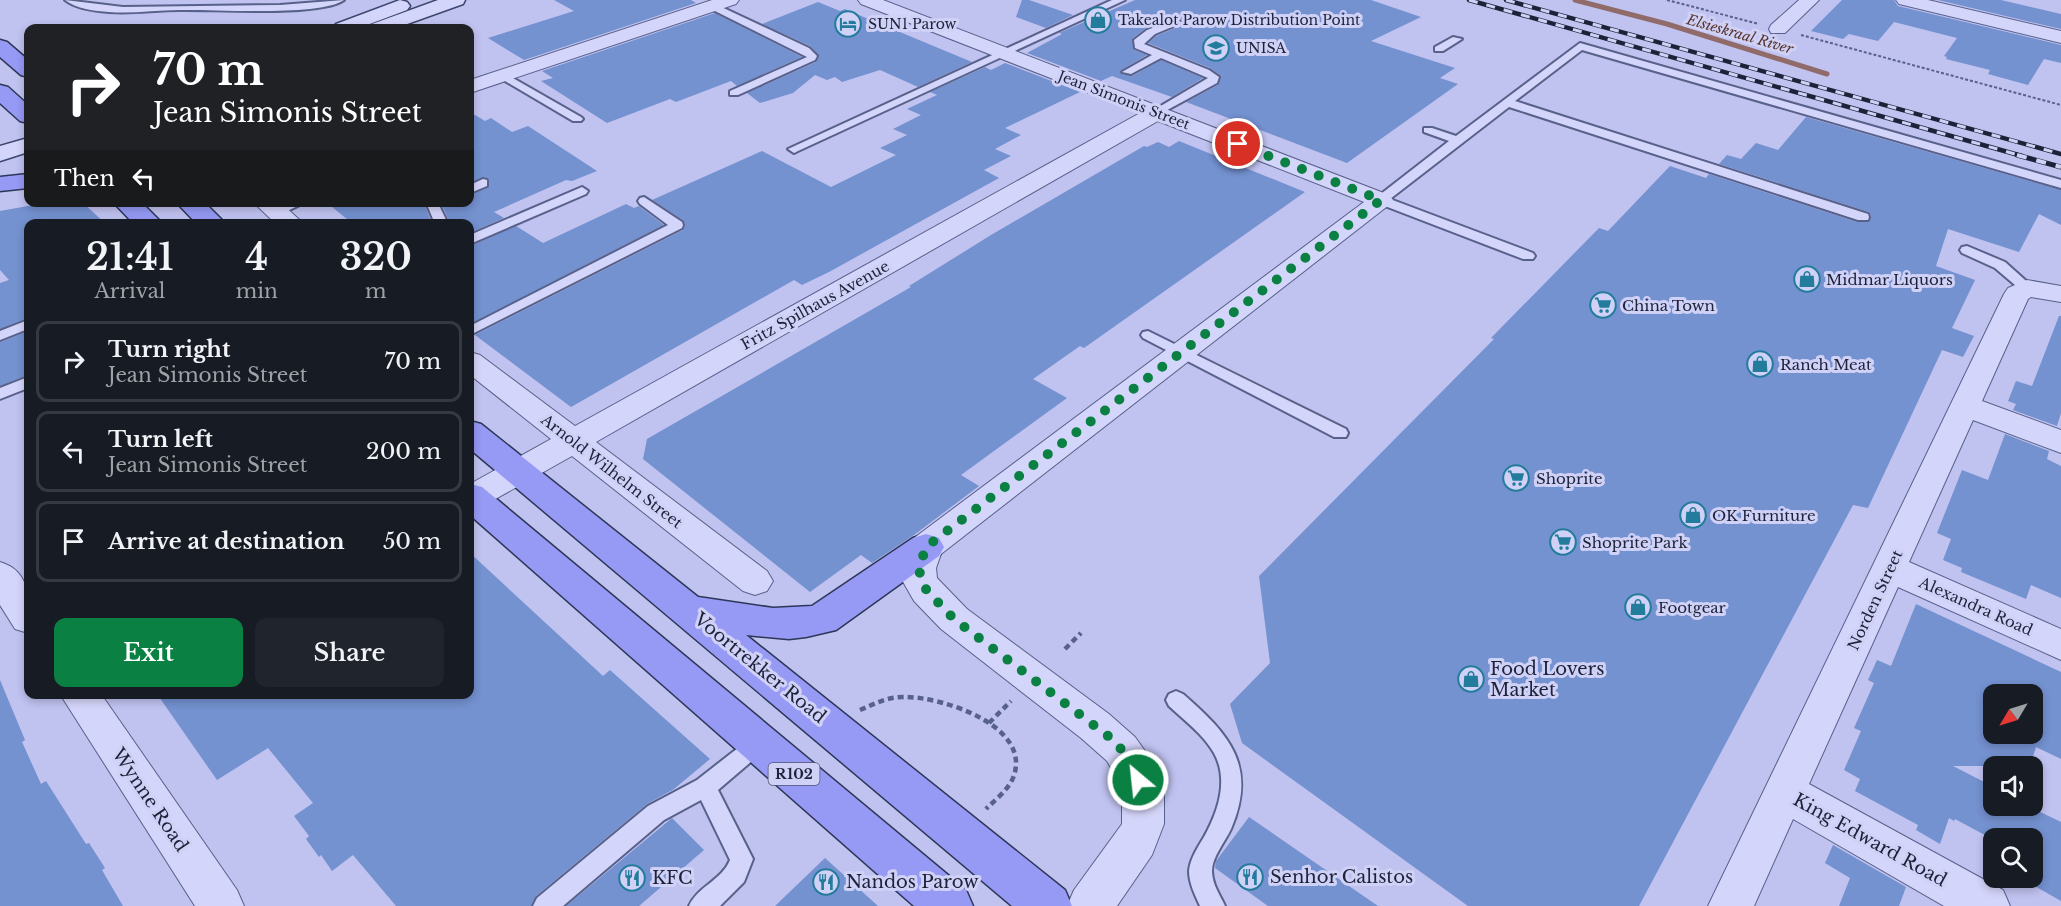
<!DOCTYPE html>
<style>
body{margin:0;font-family:"Libre Baskerville",serif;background:#20242c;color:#f1f3f6;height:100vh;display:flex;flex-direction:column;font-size:22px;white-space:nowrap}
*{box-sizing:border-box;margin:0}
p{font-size:20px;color:#9ea1a6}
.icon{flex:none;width:33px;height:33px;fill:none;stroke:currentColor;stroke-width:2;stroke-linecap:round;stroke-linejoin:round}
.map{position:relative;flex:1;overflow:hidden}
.details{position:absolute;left:24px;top:219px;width:450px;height:480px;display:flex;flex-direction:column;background:#171b24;border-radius:12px;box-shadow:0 3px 9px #0003}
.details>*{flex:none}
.banner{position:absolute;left:24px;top:24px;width:450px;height:183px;border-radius:12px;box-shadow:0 3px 9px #0003;background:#202124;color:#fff;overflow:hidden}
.needle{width:39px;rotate:232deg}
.controls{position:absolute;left:1983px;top:684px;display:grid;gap:12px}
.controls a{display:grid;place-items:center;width:60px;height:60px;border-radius:12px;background:#171b24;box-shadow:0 3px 9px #0003;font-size:30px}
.pin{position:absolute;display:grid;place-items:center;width:51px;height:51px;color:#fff;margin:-26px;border:3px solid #fff;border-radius:50%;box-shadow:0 2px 6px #0007}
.me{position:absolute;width:66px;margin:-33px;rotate:332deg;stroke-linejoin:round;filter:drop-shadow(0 0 4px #0008)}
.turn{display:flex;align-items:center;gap:21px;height:126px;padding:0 30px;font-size:27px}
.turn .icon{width:78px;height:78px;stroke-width:2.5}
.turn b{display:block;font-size:42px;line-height:51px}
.then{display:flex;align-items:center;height:57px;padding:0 30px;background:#0003;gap:12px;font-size:22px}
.eta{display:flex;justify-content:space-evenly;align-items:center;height:102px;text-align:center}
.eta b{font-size:36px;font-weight:600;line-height:42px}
.cta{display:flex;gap:12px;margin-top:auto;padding:12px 30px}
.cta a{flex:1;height:69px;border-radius:12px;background:#0b8043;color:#fff;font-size:24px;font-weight:600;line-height:69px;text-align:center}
.cta a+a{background:#20242c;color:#f1f3f6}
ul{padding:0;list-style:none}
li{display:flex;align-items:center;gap:18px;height:81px;margin:0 12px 9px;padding:0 18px;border:3px solid #363941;border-radius:12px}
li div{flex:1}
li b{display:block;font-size:22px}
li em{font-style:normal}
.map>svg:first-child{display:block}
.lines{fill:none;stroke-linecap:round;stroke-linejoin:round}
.stream{stroke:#906b6a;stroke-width:5}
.building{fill:#7491d0;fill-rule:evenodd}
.lane-casing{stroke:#57618a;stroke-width:4}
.street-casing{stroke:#57618a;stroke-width:2}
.secondary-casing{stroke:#3b466c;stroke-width:3}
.primary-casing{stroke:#2c3757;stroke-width:3}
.path-far1{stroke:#57618a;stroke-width:2;stroke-dasharray:3 2;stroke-linecap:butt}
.path{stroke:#57618a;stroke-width:4.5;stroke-dasharray:6 4;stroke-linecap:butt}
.lane{fill:#d4d5fa;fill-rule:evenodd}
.street{fill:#d4d5fa;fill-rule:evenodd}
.secondary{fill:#d4d5fa;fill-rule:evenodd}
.primary{fill:#969af5;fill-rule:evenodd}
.rail-far1-casing{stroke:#1c2339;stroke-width:4.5}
.rail-casing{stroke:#1c2339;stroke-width:5}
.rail-far1{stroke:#d0d1f7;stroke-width:3;stroke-dasharray:9;stroke-linecap:butt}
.rail{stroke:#d0d1f7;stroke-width:4;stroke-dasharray:10;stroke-linecap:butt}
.route{stroke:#0b8043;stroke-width:10;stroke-dasharray:0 18}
.labels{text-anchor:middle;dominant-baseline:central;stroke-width:6;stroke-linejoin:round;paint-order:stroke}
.far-poi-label{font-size:14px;fill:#1c2339;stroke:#d0d1f7;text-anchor:start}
.far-water-label{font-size:14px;font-style:italic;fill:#59352b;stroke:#d0d1f7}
.far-street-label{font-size:14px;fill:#1c2339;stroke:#d0d1f7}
.shield{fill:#d0d1f7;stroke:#525772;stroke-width:1.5}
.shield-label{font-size:14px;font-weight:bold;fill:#1c2339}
.poi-label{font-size:15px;fill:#1c2339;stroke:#d0d1f7;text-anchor:start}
.street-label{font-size:15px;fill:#1c2339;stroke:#d0d1f7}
.near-street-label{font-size:18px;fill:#1c2339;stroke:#d0d1f7}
.near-poi-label{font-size:18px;fill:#1c2339;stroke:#d0d1f7;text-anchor:start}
</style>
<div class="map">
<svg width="2061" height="906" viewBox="0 0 2061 906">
<rect width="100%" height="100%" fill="#c0c2f0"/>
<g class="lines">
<polyline class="stream" points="1575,0 1667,24 1827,74"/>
</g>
<g class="building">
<polygon points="554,0 691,0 696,3 524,60 488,38 574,11"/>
<polygon points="1022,0 1029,0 1073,15 1046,28 1016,17"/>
<polygon points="1135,0 1371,0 1421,17 1371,41 1455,68 1440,78 1458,84 1347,163 1186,102 1218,85 1221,76 1210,68 1148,43 1156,36 1180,26 1180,18 1175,17 1146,28 1133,38 1134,50 1147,55 1120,71 1122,74 1132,76 1161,60 1203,78 1172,97 1112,76 1101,81 1027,53 1062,34 1059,33"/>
<polygon points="1842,0 1894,0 1898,6 2061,45 2061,63 2044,59 2028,85 1988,74 1990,70 1946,59 1947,57 1944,56 1957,38 1894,22 1878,41 1849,34 1843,39 1811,31"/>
<polygon points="1938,0 2001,0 2061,14 2061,29"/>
<polygon points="818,2 840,11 845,9 854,13 972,62 918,87 880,70 842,82 835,77 827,80 815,75 793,93 760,103 747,93 816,62 819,56 810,46 762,24"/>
<polygon points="715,13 802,57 737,86 731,81 676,102 670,99 607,123 541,81 553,78 542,71"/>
<polygon points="1005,63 1080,92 1005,128 1021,135 995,149 1011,156 984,170 999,178 829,272 802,285 794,280 571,407 475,335 683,230 685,226 683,220 652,200 762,151 831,187 896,155 880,148 907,135 893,129 921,115 907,109 937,95 930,92 985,67 991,70"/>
<polygon points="470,112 485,121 491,118 512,132 528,126 597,171 572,181 566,180 494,212 504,218 470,233 470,224 450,224 443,207 446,202 470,202 470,195 489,186 489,179 484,177 470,183"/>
<polygon points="1806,117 2061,190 2061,225 2039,214 2019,252 1948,229 1936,266 1975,280 1952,328 1974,336 1963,357 1942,350 1868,508 1853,505 1639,906 1468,906 1242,743 1230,704 1270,663 1259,576 1494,339 1491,338 1599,228 1608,231 1670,166 1706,178 1709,174 1857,222 1869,222 1871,216 1869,212 1719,164 1727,155 1741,159 1756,143 1778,150"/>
<polygon points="1179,141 1305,192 1084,348 1080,346 1033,379 1067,398 961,475 979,486 914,535 872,563 861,555 810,592 643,459 647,439 911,287 909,286 991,235 1144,146 1147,147 1158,142 1169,147"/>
<polygon points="50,202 82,202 106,224 28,224 28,318 0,329 0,283 9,280 0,270 0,211"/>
<polygon points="326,202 428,202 426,208 432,224 353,224"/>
<polygon points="626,204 634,208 639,206 664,225 470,324 470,246 516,226 543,243"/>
<polygon points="2059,316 2061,316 2061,413 2057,426 2013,410 2016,404 2008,401 2016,381 2032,386"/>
<polygon points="28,331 28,375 0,386 0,342"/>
<polygon points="2005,434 2049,451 2047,459 2061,466 2061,598 2031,585 2026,599 1961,572 1962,568 1943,560 1951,539 1937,533 1962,470 1988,480"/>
<polygon points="470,553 603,676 610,670 710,759 674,789 647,804 536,896 531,906 396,906 353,855 332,871 321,855 319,857 306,839 309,836 294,816 313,803 268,748 217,780 157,694 470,694"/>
<path d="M1916 604 2061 672V759L2036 747 2030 766H1953L1994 787V806H2028L2061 822V901L2031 884 2036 863 2032 861V838L1994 840 1955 819 1954 821 1949 818 1940 844 1916 830 1918 825 1855 791 1860 779 1844 770 1861 731 1854 728 1874 683 1868 680 1877 660 1891 666ZM1994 694H2032V734H1994Z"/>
<polygon points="0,680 25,740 22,742 41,784 46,781 86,844 89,843 105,868 102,870 123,906 0,906"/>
<polygon points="1249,817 1378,906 1268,906 1215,868 1216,861"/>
<polygon points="672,818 704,850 639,906 566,906"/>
<polygon points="1833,845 1906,887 1899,906 1839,906 1850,878 1825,863"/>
<polygon points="825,858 878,906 775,906"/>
</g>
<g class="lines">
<g class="lane-casing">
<g id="lane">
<path d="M65 0 123 7 280 5 344 0C320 17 212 9 179 10 155 10 132 14 109 12 95 11 76 9 65 0Z"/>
<polygon points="1112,0 1125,0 798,151 794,153 788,149"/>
<polygon points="709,4 715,4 809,48 817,56 815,60 738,95 730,95 730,91 807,57 709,8"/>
<polygon points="1176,19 1179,20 1179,24 1155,34 1144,44 1209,70 1219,77 1217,83 1158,115 1152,112 1154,110 1208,78 1161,58 1131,74 1122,72 1152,55 1135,48 1134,40 1147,30"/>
<polygon points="1453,37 1462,39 1443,51 1435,51 1435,47"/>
<polygon points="1580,43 2061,180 2061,188 1582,50 1515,101 1868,214 1869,217 1868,220 1858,220 1509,107 1390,199 1533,253 1535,256 1533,259 1523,259 1377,203 1375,200 1377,197 1449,141 1424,132 1424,128 1432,128 1456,136"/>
<polygon points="504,73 581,117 583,119 581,121 573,121 500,78 500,74"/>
<polygon points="483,179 487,180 487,186 470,193 470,185"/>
<polygon points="582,187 588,191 586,194 470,244 470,235"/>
<polygon points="644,197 682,222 683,225 682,228 470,335 470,326 668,225 640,204 638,201 640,198"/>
<polygon points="288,202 306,202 277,216 271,212"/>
<polygon points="431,202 444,202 440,207 448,224 435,224 428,207"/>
<polygon points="1967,246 2005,262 2034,288 2027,292 2022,291 1995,268 1962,253 1960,250 1962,247"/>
<polygon points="28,320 28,329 0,340 0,331"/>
<polygon points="1148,331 1346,429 1348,433 1346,437 1334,437 1143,338 1141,335 1143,332"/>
<polygon points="28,377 28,388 0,399 0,388"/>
<path d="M1176 691 1183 694C1229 734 1258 766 1231 829 1225 842 1212 857 1212 871 1212 884 1220 895 1225 906H1200C1195 895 1189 883 1189 871 1190 859 1198 847 1204 837 1218 812 1229 780 1214 753 1203 734 1185 721 1169 706L1166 700 1169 694Z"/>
<path d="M759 734 766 737 770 743 766 749 718 790 753 859 744 882 720 906H689C697 887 722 880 730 860L701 800 664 820 563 906H533L537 898 648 806 697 780 752 737Z"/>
</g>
</g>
<g class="street-casing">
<g id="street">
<polygon points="712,0 739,0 736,4 470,93 470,80"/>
<polygon points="858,0 883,0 1389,195 1393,200 1389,205 941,554 936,568 937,578 967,609 1109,714 1135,737 1145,751 1164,794 1164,824 1152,855 1117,906 1067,906 1074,890 1122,824 1122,794 1114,773 1107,761 1081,738 941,629 914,601 902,580 902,568 914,538 1364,202 1158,121 596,442 767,571 773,581 767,591 755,595 743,591 572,456 483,506 470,509 470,484 551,439 470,375 470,352 480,355 575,426 1140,113 861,4"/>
<polygon points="1799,0 1819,0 1785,33 1771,33 1769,29 1771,25"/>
<polygon points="1896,0 1928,0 2061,31 2061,43 1899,4"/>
<polygon points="253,202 280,202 304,224 276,224"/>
<polygon points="2027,280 2061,286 2061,302 2031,297 2028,299 1982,401 2061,430 2061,453 1973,420 1909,562 2061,629 2061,660 1898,587 1809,784 2003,890 2010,906 1944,906 1793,819 1754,906 1708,906 2004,294 2008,288"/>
<path d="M0 562C34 572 28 605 28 633L15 629 0 605Z"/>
<polygon points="60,694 101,694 237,890 244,906 195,906"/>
</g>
</g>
<g class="secondary-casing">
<g id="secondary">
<polygon points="400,0 407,2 410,6 407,10 359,28 333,28 336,24"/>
<polygon points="438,0 465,0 463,4 396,28 369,28 372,24"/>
<polygon points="28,138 28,152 0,161 0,146"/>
</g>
</g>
<g class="primary-casing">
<g id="primary">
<polygon points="0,40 7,42 28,60 28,77 21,75 0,57"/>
<polygon points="0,85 8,87 28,105 28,123 20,121 0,103"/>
<polygon points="28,174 28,188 0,191 0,177"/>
<polygon points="113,202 141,202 163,224 134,224"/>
<polygon points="176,202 204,202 226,224 197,224"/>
<polygon points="470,421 481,424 698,597 773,608 812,606 913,538 926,534 939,538 944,547 939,556 836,630 806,637 789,639 746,635 1065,890 1072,906 1012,906 470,449"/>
<polygon points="470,484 482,487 966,890 973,906 914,906 470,515"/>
</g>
</g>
<g class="path-far1">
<polyline points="1667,0 1759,24"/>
<polyline points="1801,35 2061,105"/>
</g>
<g class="path">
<polyline points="1065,649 1081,633"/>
<path d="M860 710C874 704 887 697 903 697 941 696 1034 726 1013 778 1008 790 995 800 986 809"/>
<polyline points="989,723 1011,701"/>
</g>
<use href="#lane" class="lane"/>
<use href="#street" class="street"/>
<use href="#secondary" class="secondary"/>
<use href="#primary" class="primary"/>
<g class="rail-far1-casing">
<g id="rail-far1">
<polyline points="1469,0 2022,156"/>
<polyline points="1506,0 2061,154"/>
</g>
</g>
<g class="rail-casing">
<polyline id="rail" points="2017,155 2061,167"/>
</g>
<use href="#rail-far1" class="rail-far1"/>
<use href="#rail" class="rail"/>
</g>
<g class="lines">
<polyline class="route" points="1138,780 1121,749 1108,736 954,619 927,591 921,580 919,568 926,547 1381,200 1238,144"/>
</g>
<defs>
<g id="shop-ring" transform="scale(1.35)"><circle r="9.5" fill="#d0d1f7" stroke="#247c9c" stroke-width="1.5"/><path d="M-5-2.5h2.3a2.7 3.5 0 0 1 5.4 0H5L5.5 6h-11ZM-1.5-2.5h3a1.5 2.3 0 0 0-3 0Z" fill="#247c9c"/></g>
<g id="hotel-ring" transform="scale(1.35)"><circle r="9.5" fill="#d0d1f7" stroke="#247c9c" stroke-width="1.5"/><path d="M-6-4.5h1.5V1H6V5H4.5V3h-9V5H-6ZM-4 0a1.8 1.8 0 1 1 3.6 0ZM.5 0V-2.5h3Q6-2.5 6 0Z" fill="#247c9c"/></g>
<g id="university-ring" transform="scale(1.35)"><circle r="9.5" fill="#d0d1f7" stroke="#247c9c" stroke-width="1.5"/><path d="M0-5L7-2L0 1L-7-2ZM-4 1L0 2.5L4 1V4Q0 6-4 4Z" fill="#247c9c"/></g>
<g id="supermarket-ring" transform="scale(1.35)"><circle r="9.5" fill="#d0d1f7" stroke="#247c9c" stroke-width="1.5"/><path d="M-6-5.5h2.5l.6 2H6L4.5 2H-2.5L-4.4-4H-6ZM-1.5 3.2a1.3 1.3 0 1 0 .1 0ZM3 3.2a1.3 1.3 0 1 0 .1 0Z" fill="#247c9c"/></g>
<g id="restaurant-ring" transform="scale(1.35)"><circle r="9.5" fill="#d0d1f7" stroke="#247c9c" stroke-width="1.5"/><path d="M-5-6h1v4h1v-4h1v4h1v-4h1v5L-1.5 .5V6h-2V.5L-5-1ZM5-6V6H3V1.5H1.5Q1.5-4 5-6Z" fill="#247c9c"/></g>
</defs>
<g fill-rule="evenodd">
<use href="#shop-ring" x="1098" y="20"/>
<use href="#hotel-ring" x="848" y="24"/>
<use href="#university-ring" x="1216" y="48"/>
<use href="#shop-ring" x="1807" y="279"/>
<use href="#supermarket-ring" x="1603" y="305"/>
<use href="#shop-ring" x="1760" y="364"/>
<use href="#supermarket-ring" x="1516" y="478"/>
<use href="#shop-ring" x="1693" y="515"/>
<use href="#supermarket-ring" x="1563" y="542"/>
<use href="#shop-ring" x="1638" y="607"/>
<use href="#shop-ring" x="1471" y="679"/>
<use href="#restaurant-ring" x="1250" y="877"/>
<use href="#restaurant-ring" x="632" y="878"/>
<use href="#restaurant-ring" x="826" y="882"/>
</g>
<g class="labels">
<g class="far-poi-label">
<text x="1118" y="20">Takealot Parow Distribution Point</text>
<text x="868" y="24">SUN1 Parow</text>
<text x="1236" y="48">UNISA</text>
</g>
<g class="far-water-label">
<text transform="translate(1740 34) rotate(16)">Elsieskraal River</text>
</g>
<g class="far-street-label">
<text transform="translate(1124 100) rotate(21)">Jean Simonis Street</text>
</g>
<rect class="shield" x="768.5" y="763" width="51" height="22" rx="4.5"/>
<g class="shield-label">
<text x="794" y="774">R102</text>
</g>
<g class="poi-label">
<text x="1826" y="279">Midmar Liquors</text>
<text x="1622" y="305">China Town</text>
<text x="1780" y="364">Ranch Meat</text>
<text x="1536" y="478">Shoprite</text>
<text x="1712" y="515">OK Furniture</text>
<text x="1582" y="542">Shoprite Park</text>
<text x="1658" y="607">Footgear</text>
</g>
<g class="street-label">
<text transform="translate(815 305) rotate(-29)">Fritz Spilhaus Avenue</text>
<text transform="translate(612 471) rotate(38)">Arnold Wilhelm Street</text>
<text transform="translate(1875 600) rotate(-65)">Norden Street</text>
<text transform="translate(1976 606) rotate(24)">Alexandra Road</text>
</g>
<g class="near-street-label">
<text transform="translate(760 668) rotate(39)">Voortrekker Road</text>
<text transform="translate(150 800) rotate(56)">Wynne Road</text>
<text transform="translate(1870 840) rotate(29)">King Edward Road</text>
</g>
<g class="near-poi-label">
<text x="1490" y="669">Food Lovers<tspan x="1490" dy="21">Market</tspan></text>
<text x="1270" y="877">Senhor Calistos</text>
<text x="652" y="878">KFC</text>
<text x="846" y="882">Nandos Parow</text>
</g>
</g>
</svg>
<div class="controls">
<a><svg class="needle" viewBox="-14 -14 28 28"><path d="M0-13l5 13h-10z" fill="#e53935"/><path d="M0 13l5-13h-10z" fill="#9ea1a6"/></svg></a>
<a><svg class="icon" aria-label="sound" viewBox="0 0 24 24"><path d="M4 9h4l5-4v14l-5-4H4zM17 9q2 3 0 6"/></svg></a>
<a><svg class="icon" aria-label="search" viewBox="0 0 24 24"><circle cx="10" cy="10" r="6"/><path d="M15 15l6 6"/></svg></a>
</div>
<div class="pin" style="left:1238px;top:144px;background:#d93025"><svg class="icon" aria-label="arrive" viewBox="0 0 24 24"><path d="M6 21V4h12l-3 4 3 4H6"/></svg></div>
<svg class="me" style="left:1138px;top:780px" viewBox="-20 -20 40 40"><circle r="17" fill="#0b8043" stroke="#fff" stroke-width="3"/><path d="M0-11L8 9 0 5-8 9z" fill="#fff"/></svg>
<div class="banner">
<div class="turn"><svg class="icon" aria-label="right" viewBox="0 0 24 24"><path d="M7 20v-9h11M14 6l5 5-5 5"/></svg><div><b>70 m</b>Jean Simonis Street</div></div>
<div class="then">Then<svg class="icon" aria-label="left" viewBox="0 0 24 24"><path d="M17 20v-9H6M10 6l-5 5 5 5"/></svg></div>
</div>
<section class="details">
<div class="eta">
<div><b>21:41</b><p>Arrival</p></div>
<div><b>4</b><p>min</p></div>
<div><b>320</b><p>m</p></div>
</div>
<ul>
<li><svg class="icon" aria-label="right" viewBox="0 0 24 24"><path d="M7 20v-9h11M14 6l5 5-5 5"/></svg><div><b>Turn right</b><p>Jean Simonis Street</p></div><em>70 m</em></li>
<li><svg class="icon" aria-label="left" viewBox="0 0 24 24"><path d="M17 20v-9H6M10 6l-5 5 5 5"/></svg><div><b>Turn left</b><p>Jean Simonis Street</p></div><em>200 m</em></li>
<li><svg class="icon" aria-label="arrive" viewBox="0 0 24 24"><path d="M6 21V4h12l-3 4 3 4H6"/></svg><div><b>Arrive at destination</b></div><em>50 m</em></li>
</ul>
<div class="cta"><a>Exit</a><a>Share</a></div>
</section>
</div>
